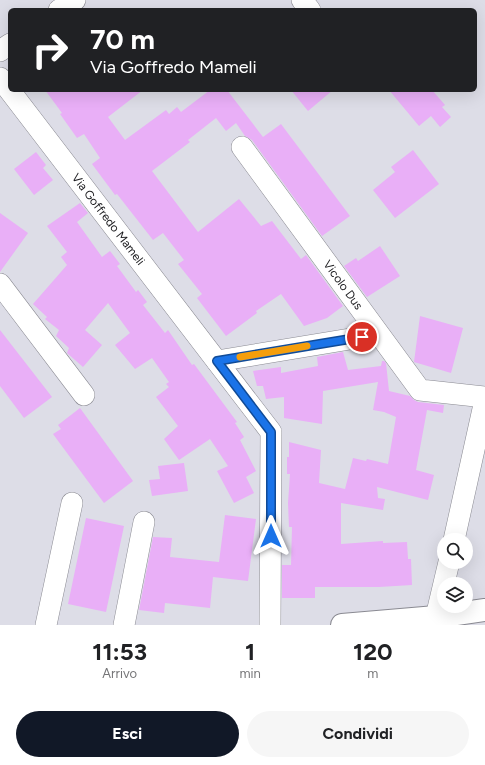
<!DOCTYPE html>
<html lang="it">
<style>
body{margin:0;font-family:Figtree,sans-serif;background:#f6f6f6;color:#202124;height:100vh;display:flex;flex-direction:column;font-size:15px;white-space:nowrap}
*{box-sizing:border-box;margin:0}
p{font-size:13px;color:#757577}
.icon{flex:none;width:22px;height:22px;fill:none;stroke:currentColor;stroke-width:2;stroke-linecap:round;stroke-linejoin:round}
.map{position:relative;height:625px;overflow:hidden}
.drawer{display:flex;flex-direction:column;background:#fff;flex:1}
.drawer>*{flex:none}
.guide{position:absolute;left:8px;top:8px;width:469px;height:84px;border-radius:6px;box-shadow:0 4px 16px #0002;background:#202124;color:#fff;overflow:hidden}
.tools{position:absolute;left:437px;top:533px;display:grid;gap:8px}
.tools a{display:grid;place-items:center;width:36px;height:36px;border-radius:50%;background:#fff;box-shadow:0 4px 16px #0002;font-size:20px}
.pin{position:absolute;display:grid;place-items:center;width:34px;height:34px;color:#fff;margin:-17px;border:2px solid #fff;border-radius:50%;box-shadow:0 1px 4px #0007}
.me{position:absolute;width:44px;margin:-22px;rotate:0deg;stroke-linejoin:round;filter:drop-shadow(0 0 3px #0008)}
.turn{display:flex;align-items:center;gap:14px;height:84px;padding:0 16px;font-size:18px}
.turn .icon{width:52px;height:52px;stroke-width:2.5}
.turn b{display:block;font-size:28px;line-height:34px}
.eta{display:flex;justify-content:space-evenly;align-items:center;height:68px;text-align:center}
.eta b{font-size:24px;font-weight:700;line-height:28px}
.cta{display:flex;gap:8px;margin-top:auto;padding:8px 16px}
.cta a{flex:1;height:46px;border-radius:24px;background:#111827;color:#fff;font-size:16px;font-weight:700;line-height:46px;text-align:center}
.cta a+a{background:#f6f6f6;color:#202124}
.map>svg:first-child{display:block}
.building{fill:#e9aff7}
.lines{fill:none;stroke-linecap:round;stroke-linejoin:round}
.minor-casing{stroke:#8a8a92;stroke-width:22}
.tertiary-casing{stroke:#8a8a92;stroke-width:24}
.minor{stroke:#fff;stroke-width:21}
.tertiary{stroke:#fff;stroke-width:22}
.route-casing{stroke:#114b97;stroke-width:10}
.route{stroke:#1a73e8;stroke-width:7}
.slow{stroke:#f59e0b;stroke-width:7}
.labels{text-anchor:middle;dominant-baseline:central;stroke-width:3.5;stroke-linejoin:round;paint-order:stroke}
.street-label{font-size:12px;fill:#1d1d20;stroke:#dddde7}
</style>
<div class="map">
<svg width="485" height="625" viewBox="0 0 485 625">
<rect width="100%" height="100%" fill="#dddde7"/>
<g class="building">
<polygon points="45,90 143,90 108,117 125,140 166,110 169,114 177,107 181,112 210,90 227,90 263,137 281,124 350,216 322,236 252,140 245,136 236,123 226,131 216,118 188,140 190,142 152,171 198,232 239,199 261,226 272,221 301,259 306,255 343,306 327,318 304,326 281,294 256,311 257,313 226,336 197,298 202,294 178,264 184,260 163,233 153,240 117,194 115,195 92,164 100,158 84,134 77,138 60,114 62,113"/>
<polygon points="291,90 333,90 308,111"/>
<polygon points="389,90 432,90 445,105 442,107 451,117 440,127 431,116 419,126"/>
<polygon points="413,150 439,184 395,218 373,190 395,172 391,167"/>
<polygon points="36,152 46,165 43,168 53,180 34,195 14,169"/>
<polygon points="80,203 88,213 77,222 102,257 110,251 120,264 117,266 136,292 138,290 147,302 143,305 165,333 168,330 192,365 194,364 237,422 235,423 244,437 240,440 256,471 246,477 254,493 234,503 217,471 228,466 210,439 179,460 164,439 178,426 156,397 169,387 166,384 169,382 152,358 135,369 115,345 130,333 108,303 85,330 102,345 83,367 67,353 69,348 56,336 59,330 45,319 47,317 33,304 67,265 61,257 67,252 47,226"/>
<polygon points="0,213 28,233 0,272"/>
<polygon points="380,246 400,276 367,297 344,266 356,258 358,261"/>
<polygon points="420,316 463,328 451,373 414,362"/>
<polygon points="0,330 52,397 24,418 0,386"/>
<polygon points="343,352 348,370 381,366 382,361 384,361 386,363 389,391 410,396 414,400 418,402 444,405 443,413 427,410 416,470 434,475 428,500 377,487 378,498 385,499 383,510 341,503 341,544 383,541 383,543 407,542 408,559 411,559 412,585 379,587 315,587 315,598 282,598 282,565 291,565 292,527 289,527 288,503 290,474 287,474 287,457 289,457 289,442 321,450 319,483 345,489 353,458 366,461 367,459 388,464 396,417 384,412 373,410 378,382 323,391 322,424 284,418 284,397 266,399 263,386 257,386 253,371 281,367 281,373 318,366 317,357"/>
<polygon points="80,408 133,481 104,503 53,434 61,429 58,425"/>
<polygon points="184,463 188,491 152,496 149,480 160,479 158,466"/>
<polygon points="225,515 256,519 248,581 213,577 210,608 165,603 164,613 139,610 153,537 172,538 170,557 219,562"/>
<polygon points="86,518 124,526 106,612 68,604"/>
</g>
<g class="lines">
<g class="minor-casing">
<g id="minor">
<polyline points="302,0 310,10"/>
<polyline points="59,10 75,0"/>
<polyline points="0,51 10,44"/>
<path id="s1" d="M0 78 271 432 270 625"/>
<path id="s2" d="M242 147 420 390 485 397"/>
<polyline points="0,284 84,395"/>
<polyline points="217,361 362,337"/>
<polyline points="454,540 485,400"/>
<polyline points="46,625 72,503"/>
<polyline points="124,625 144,522"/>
<polyline points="432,625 436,617 449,562"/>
</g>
</g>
<g class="tertiary-casing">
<polyline id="tertiary" points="342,625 436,617 485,610"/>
</g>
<use href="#minor" class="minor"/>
<use href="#tertiary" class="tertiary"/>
</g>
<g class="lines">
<g class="route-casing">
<polyline id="route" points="271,536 271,432 217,361 362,337"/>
</g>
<use href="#route" class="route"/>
<polyline class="slow" points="240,357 307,346"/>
</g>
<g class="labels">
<g class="street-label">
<text stroke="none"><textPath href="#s1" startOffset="178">Via Goffredo Mameli</textPath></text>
<text stroke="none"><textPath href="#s2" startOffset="171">Vicolo Dus</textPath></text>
</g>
</g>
</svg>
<div class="tools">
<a><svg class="icon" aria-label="search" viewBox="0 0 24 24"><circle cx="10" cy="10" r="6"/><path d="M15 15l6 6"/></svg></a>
<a><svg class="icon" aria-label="layers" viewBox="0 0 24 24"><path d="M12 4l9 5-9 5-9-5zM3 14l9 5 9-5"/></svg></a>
</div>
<div class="pin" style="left:362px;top:337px;background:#d93025"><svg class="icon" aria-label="arrive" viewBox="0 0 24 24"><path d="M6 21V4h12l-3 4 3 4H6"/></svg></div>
<svg class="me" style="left:271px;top:536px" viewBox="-20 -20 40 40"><path d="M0-17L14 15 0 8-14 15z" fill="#1a73e8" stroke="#fff" stroke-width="4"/></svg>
<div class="guide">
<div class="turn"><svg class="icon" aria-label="right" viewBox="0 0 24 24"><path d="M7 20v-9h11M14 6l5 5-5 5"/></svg><div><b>70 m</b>Via Goffredo Mameli</div></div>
</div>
</div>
<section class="drawer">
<div class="eta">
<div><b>11:53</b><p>Arrivo</p></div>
<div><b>1</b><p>min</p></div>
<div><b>120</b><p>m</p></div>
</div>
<div class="cta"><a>Esci</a><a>Condividi</a></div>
</section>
